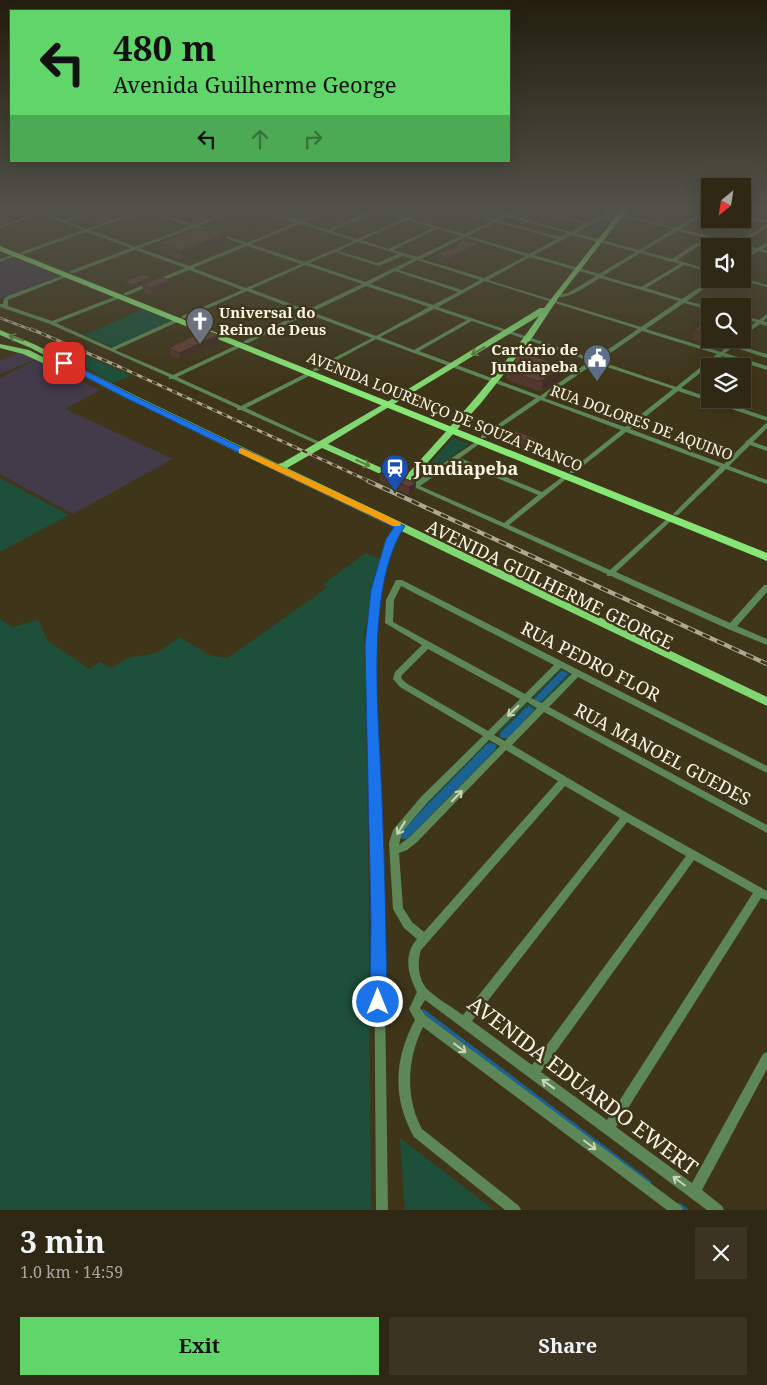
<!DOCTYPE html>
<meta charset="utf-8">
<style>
body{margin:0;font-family:"Noto Serif",serif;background:#3b3422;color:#f1f3f6;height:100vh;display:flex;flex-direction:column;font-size:19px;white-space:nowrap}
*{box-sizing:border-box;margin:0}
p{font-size:16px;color:#a7a6a0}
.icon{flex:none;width:28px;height:28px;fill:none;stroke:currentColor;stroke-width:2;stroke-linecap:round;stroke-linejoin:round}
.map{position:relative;height:1210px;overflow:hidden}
.sheet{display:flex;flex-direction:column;background:#2f2814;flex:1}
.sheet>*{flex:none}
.guide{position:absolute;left:10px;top:10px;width:500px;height:152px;border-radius:0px;box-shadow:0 5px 20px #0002,0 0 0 1px #4a4434;background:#60d56a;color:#111;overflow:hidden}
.needle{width:32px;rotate:210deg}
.tools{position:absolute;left:701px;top:178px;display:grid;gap:10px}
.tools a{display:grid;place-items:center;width:50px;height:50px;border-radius:0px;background:#2f2814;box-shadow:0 5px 20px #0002,0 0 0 1px #4a4434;font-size:25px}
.pin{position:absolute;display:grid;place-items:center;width:42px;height:42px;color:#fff;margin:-21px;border-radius:10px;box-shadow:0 2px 8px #0006}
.me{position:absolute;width:55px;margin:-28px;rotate:0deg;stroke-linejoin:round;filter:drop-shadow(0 0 4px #0008)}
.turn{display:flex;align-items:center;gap:18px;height:105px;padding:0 20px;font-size:22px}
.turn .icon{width:65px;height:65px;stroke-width:2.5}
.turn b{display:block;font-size:35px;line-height:42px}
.lanes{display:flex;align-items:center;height:48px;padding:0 20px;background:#0003;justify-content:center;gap:25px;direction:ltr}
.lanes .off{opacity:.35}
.round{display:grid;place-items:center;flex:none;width:52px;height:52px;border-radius:0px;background:#3b3422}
.headline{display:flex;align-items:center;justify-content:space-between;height:85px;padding:0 20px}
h1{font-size:30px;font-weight:700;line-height:38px}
.primary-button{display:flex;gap:10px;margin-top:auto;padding:10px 20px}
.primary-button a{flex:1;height:58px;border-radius:0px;background:#60d56a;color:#111;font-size:20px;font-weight:700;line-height:58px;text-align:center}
.primary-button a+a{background:#3b3422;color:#f1f3f6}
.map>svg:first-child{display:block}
.industrial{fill:#433a4a}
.green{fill:#1d4f3a}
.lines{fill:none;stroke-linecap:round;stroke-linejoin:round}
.stream{stroke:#1b6293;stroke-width:4}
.canal{fill:#1b6293;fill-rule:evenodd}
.minor{fill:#5e8757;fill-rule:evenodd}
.primary{fill:#81d771;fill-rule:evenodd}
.trunk{fill:#87e776;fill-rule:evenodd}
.rail-far2-casing{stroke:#aea792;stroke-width:2.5}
.rail-far1-casing{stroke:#aea792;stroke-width:3}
.rail-casing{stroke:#aea792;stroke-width:4.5}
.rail-far2{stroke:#3f361a;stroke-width:1;stroke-dasharray:4.5;stroke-linecap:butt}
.rail-far1{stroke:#3f361a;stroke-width:2;stroke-dasharray:5.5;stroke-linecap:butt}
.rail{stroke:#3f361a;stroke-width:2.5;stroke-dasharray:8;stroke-linecap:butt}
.wall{fill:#523830}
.shaded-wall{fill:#422e27}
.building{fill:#5f4138;stroke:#422e27}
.oneway{stroke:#5d7e41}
.oneway2{stroke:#cbd4ba}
.route{fill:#1a73e8;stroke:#114b97}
.slow{fill:#f59e0b}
.labels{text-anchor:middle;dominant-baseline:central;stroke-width:5;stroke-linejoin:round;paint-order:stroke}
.far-poi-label{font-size:15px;font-weight:bold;fill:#faf5e4;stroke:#3f361a;text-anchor:start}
.far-street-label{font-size:15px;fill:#faf5e4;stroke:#3f361a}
.poi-label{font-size:18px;font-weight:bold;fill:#faf5e4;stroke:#3f361a;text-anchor:start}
.street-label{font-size:18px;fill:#faf5e4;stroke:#3f361a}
.near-street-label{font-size:21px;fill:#faf5e4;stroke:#3f361a}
</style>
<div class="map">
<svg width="767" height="1210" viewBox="0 0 767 1210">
<rect width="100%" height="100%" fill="#3f361a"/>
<g class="industrial">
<polygon points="14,258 58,276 0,298 0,263"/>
<polygon points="20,352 36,359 0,374 0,360"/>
<polygon points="36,360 100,390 65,409 173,459 73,514 0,474 0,378"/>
</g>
<g class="green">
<polygon points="610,215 614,216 598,236 580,233"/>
<polygon points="144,309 172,321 112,347 84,335"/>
<polygon points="68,347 132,376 112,383 56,350"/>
<polygon points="453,438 469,444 440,465 430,467 430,464"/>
<polygon points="0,478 69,515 0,552"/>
<polygon points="366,553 381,560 371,594 364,635 368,828 371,1210 0,1210 0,619 12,627 38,620 48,641 89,669 100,662 112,668 128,658 157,653 180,637 209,655 228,658 328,587 323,584"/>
<polygon points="561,669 571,675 543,703 535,701 534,696"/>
<polygon points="526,704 534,705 536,710 507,739 500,738 498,732"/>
<polygon points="490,742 497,745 498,750 410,838 402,837 399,831 486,743"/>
<polygon points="400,1138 494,1210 405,1210"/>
</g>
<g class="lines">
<g class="stream">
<polyline points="423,1011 649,1182"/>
<polyline points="679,1205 686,1210"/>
</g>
<g class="canal">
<polygon points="563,671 566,672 568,674 566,676 542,701 536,701 534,699 536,697 560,672"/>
<polygon points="529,706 532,708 534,710 532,712 509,738 501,738 500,735 501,732 526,708"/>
<polygon points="491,743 495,744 496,747 495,750 409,838 405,839 401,838 399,835 401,832 487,744"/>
</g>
<g class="minor">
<polygon points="0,209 6,209 0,212"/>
<path d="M27 209C31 209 34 210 38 211 42 212 48 209 53 209L44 213 64 220 94 209H101L67 222 87 229 141 209H148L194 225 234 209H241L198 226 247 243 296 222 255 209H262L300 221 328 209H334L304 222 328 230 372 209H379L407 217 425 209H431L411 219 464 234 492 221 451 209H459L495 219 503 216 482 209H490L507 214 516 209H522L511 215 571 232 585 224 532 209H540L588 223 607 213 596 209 610 211 613 209H619L615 212 676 228 707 209H710V211L681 229 737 243 767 224V227L742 244 757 248 767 243V246L762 249 767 251V253L759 251 742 261V258L754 250 742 246H734V245L678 231 643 251 672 259 696 243H700V245L677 260 710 270V272L684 265 646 288 682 299 712 279H717L687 301 710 307V310L684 303 646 329 721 352 737 339H742L736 345 767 354V358L733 347 725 353 767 366V370L722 356 681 388 767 417V421L678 391 630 429 724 464 745 443 746 441 748 440 765 424 767 423V428L753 442 767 447V451L750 445 729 466 767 480V484L726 469 678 515H674L673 514 720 467 626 432 574 473H570V471L621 430 541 400 485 438H481V436L536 398 376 339 317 371H313V369L372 338 308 314 248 343H244V341L303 312 247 291 186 318H182V316L242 290 189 270 128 295H124V293L185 268 135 250 74 273H70V271L131 248 86 232 25 254H21V252L83 230 40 214 0 228V226L36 213ZM145 211 190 226 135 247 91 230ZM377 211 403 219 357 239 332 231ZM611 214 673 229 639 250 576 233ZM507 217 568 233 560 237 499 221ZM407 220 433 228 388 249 362 240ZM496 222 557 239 529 254 468 236ZM300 224 354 241 305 262 251 244ZM194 228 243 244 189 266 139 248ZM437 229 461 236 417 257 393 250ZM572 235 636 252 599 274 534 255ZM465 237 526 256 484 278 421 259ZM358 242 398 254 378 263 338 251ZM247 246 301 264 246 288 193 268ZM335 252 378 266 403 256 413 259 365 282 309 263ZM640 253 680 264 641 287 603 276ZM530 257 596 276 568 293 554 295V297C572 299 586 286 600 278L679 301 641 327 488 280ZM417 260 480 280 462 290 399 270ZM305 265 362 284 307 310 251 289ZM395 271 458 292 433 305 370 284ZM485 281 638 329 594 359 438 307ZM366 286 429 307 376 336 312 312ZM434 309 467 320 414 350 380 337ZM472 321 590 361 540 396 419 351ZM642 331 717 354 676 387 599 361ZM595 363 673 389 625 427 544 398Z"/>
<polygon points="742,215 767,221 767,223 742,217"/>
<polygon points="15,254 19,255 0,262 0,259"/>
<polygon points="67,274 69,275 69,276 8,300 8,306 52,321 119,295 123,295 123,297 56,323 111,348 178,318 182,318 182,320 115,350 173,375 239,344 243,344 243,346 177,377 241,406 309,372 313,372 313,374 246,408 324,444 323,445 319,445 241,410 237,410 237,408 173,379 169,379 169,377 50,324 0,307 0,304 3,304 4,298 10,295"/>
<polygon points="742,278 767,285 767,287 737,279"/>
<polygon points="767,314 767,318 763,321 767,322 767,326 760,324 742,337 742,333 756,322 742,319 742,316 759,320"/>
<path d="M480 439 483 441 482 442 460 458 542 492 565 475H569L570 476 509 525 610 570 669 517H673L674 518 673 519 616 572 730 623 764 585H767V592L737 626 767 639V645L728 629 611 576H607V574L405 483 408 481 414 483ZM456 461 538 495 504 523 420 486Z"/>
<polygon points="400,524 403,526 394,539 381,590 375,645 384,922 388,1210 376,1210 374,922 367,645 373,590 388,539 398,525"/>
<path d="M396 580H402L767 766V773L578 677 549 707 767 825V833L544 712 512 745 629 814 767 891V900L761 898 616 1127 692 1183 763 1054 767 1052V1069L702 1190 722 1206 724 1210H707L425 1000 420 1008 425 1015 681 1206 683 1210H667L423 1027C407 1059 405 1098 422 1129L519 1206 521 1210H505L414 1137C392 1098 394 1059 415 1020L409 1009 417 992C408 975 403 955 417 939L404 928 393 909 389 843 393 830 421 797 483 736 400 687 393 679 395 672 422 645 385 623 386 600ZM401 586 554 665 525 694 393 622 394 600ZM428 649 520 699 488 731 406 683 401 678 402 675ZM561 668 572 674 542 703 531 698ZM527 702 537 708 505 741 494 735ZM489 740 500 746 411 836 399 845 402 832 427 803ZM506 750 558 781 424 932 412 922 403 908 399 853 407 850 417 842ZM565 786 620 818 463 1015C453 1008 435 997 427 989 418 979 417 962 421 950ZM627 822 686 856 532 1065 472 1021ZM694 860 753 893 607 1120 541 1072Z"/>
</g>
<g class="primary">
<path d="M622 209H628L559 297 530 341 481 403 428 462 431 467 445 465V469L430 473 422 469 408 484 405 485 322 448 287 468 767 697V706L272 469 112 391 31 348 0 335V330L36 345 134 395 278 464 282 463 387 402 540 308H544ZM539 316C499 374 451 426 404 478L328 444Z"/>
<polygon points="0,344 29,350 65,368 58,370 23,354 0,348"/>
</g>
<polygon class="trunk" points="0,246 767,553 767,561 0,251"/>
<g class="rail-far2-casing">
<polyline id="rail-far2" points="0,318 34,331"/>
</g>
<g class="rail-far1-casing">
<polyline id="rail-far1" points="31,329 120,367 371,482"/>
</g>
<g class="rail-casing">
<polyline id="rail" points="368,481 767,664"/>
</g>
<use href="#rail-far2" class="rail-far2"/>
<use href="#rail-far1" class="rail-far1"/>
<use href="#rail" class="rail"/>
</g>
<g class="wall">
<polygon points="227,242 182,260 159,251 158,243"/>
<polygon points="453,249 478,249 447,265 437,260 437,254"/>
<polygon points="152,277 152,280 133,287 125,284 124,282"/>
<polygon points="142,285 171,286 152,295 143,291"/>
<polygon points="709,323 703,343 692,339 694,330"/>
<polygon points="219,342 180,359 170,355 169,348"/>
<polygon points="507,370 562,376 542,390 536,390 506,379"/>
<polygon points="424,406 448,409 440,414 424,408"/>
<polygon points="508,435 537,439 535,449 507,439"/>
<polygon points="379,474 416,483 415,490 409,495 380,481"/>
</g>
<g class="shaded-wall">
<polygon points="226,234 227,242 182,260 181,251"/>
<polygon points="479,243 478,249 447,265 447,259"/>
<polygon points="152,277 152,280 133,287 133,285"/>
<polygon points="170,280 171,286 152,295 151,288"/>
<polygon points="710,330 710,337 703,343 705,334"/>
<polygon points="218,335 219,342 180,359 179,353"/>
<polygon points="563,366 562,376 542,390 543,380"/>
<polygon points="448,406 448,409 440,414 440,412"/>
<polygon points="416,483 415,490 409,495 409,487"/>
</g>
<g class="building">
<polygon points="198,228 203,230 209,228 226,234 181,251 158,243"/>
<polygon points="462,240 479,243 447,259 437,254 448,248 453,249"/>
<polygon points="143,274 152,277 133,285 124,282"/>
<polygon points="161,277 170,280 151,288 142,285"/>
<polygon points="703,323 709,323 710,324 710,330 705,334 694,330"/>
<polygon points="205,330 218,335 179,353 169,348"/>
<polygon points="521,352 563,366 543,380 537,381 507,370"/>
<polygon points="433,400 448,406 440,412 424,406"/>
<polygon points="514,430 537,439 535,444 508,435"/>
<polygon points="384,470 416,483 409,487 379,474"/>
</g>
<defs><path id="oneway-shaft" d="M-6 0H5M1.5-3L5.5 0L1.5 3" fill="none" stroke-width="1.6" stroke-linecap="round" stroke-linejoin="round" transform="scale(1.25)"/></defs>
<g class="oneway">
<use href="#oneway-shaft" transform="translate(16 338) rotate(-160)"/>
<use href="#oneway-shaft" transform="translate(478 351) rotate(149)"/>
<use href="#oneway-shaft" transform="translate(363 463) rotate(24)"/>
</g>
<g class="oneway2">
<use href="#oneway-shaft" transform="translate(513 711) rotate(136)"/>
<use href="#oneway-shaft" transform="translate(457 796) rotate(-46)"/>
<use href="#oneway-shaft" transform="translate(401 828) rotate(122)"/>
<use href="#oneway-shaft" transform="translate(460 1048) rotate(37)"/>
<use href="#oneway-shaft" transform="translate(548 1084) rotate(-144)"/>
<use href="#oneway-shaft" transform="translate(590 1145) rotate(37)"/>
<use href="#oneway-shaft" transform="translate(679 1181) rotate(-143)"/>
</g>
<linearGradient id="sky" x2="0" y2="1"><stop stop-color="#231e0e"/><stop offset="0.55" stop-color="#525249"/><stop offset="1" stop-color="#525249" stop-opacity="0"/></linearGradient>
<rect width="767" height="379" fill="url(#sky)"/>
<path class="route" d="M61 361H67L134 396 405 526C363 588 380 727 382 801 385 868 386 935 387 1002L384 1008 378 1010 373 1008 370 1002 371 922 365 645 371 590 386 539 394 527 128 399 61 364Z"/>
<polygon class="slow" points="242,448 400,522 401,524 400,526 393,526 239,453 239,449"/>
<defs>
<g id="church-pin" transform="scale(1.4375)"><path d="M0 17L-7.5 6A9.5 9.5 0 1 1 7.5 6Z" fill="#6b7280" stroke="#3f361a"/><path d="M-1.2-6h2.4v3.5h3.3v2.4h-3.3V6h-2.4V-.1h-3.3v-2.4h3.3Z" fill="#fff"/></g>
<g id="civic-pin" transform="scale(1.4375)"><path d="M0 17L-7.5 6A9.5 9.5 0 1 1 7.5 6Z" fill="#5c6f8a" stroke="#3f361a"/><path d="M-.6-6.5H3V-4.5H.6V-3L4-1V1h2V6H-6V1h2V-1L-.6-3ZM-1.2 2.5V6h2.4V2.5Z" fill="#fff"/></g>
<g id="station-pin" transform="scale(1.4375)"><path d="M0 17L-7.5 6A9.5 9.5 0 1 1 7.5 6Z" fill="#1a4fb4" stroke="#3f361a"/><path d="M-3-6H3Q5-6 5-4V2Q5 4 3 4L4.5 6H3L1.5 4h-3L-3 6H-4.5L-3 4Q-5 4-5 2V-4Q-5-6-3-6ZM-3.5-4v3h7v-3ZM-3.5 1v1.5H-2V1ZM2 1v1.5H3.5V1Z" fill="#fff"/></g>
</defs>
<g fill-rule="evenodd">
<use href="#church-pin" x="200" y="321"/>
<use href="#civic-pin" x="597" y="358"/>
<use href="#station-pin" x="395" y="468"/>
</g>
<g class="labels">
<g class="far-poi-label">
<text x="219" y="312">Universal do<tspan x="219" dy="17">Reino de Deus</tspan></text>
<text x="578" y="349" text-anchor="end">Cartório de<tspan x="578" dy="17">Jundiapeba</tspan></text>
</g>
<g class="far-street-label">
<text transform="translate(445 411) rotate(22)">AVENIDA LOURENÇO DE SOUZA FRANCO</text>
<text transform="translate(642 422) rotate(20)">RUA DOLORES DE AQUINO</text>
</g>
<g class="poi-label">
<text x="414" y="468">Jundiapeba</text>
</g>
<g class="street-label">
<text transform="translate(550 584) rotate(26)">AVENIDA GUILHERME GEORGE</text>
<text transform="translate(591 661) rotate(27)">RUA PEDRO FLOR</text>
<text transform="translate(663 754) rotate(28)">RUA MANOEL GUEDES</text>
</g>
<g class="near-street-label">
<text transform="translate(583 1085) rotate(37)">AVENIDA EDUARDO EWERT</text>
</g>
</g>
</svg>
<div class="tools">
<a><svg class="needle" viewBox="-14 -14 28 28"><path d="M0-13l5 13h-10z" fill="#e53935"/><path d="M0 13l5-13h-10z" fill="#a7a6a0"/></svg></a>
<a><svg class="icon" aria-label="sound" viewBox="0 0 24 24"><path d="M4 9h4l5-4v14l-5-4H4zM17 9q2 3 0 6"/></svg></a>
<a><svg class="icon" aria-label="search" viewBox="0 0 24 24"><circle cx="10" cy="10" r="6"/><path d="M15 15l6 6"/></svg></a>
<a><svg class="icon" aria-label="layers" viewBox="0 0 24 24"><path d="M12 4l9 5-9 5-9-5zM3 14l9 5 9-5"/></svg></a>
</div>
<div class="pin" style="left:64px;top:363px;background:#d93025"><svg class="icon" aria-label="arrive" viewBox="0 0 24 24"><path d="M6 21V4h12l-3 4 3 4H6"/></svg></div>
<svg class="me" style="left:378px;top:1002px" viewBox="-20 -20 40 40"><circle r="17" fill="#1a73e8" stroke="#fff" stroke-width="3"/><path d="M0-11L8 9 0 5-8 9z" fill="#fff"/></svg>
<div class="guide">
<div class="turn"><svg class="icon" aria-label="left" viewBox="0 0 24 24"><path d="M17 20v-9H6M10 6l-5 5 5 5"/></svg><div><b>480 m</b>Avenida Guilherme George</div></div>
<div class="lanes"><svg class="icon" aria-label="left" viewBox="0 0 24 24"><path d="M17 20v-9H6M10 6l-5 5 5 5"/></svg><svg class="icon off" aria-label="ahead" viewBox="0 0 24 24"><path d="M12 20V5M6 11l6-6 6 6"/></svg><svg class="icon off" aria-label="right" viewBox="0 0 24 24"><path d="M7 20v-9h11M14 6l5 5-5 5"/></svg></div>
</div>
</div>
<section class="sheet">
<div class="headline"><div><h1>3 min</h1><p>1.0 km · 14:59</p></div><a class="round"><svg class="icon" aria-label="close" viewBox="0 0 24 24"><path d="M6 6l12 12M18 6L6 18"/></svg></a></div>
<div class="primary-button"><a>Exit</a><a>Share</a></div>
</section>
